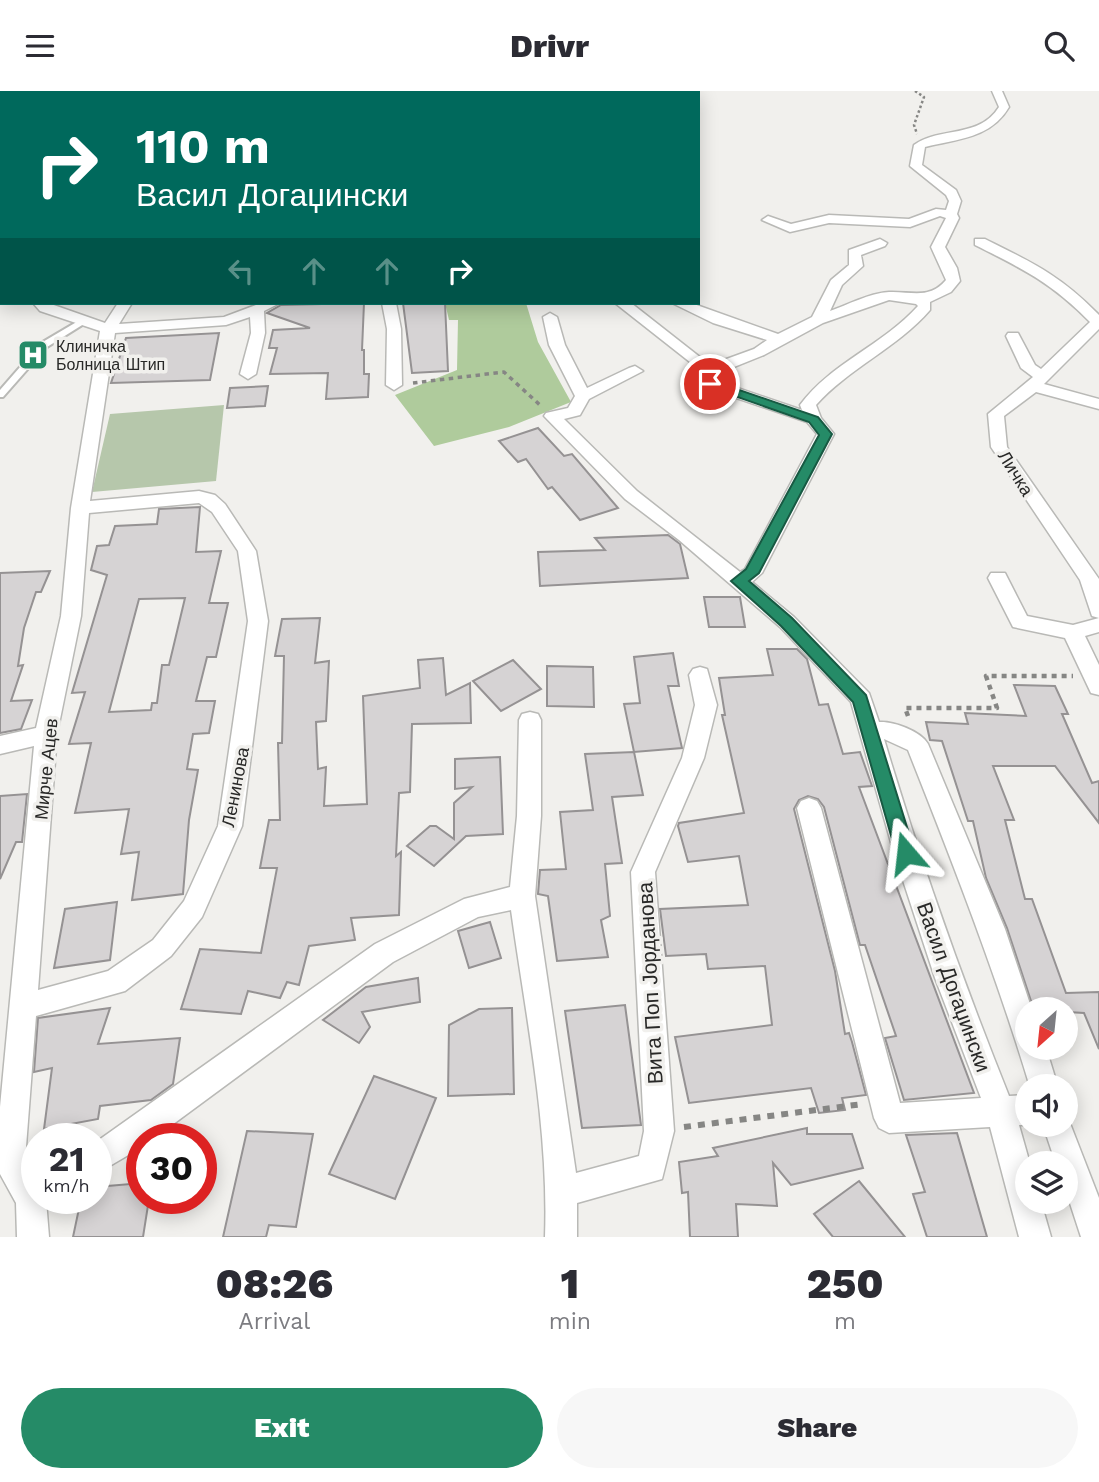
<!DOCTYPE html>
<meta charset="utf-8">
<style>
body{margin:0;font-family:"Work Sans",sans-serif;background:#f7f7f7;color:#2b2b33;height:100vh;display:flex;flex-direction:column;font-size:26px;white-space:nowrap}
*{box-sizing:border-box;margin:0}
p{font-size:23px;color:#7c7c81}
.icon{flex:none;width:38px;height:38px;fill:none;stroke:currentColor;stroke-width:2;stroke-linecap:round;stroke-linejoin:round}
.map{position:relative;height:1146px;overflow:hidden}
.details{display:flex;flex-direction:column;background:#fff;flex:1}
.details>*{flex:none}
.banner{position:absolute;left:0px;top:0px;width:700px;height:214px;box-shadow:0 4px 18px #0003;background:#00695c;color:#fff;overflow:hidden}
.needle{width:46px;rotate:207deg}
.fabs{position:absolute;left:1015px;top:906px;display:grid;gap:14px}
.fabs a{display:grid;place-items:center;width:63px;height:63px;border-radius:50%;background:#fff;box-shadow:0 4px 18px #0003;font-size:35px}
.speed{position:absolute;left:21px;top:1032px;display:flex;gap:14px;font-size:35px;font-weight:700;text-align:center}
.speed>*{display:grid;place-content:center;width:91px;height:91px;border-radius:50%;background:#fff;box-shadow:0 4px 18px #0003;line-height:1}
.speed small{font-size:18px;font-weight:400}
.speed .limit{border:10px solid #d22;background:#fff;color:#111}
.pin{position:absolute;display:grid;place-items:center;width:60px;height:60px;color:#fff;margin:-30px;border:4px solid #fff;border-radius:50%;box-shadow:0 2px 7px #0007}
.me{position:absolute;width:77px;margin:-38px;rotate:343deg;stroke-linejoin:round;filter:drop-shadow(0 0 5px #0008)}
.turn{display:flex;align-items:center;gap:24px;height:147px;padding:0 21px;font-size:32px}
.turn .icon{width:91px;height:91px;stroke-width:2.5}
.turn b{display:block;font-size:49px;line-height:60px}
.lanes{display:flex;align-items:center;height:66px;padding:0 21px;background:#0003;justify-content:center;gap:35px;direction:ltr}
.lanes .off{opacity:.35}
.eta{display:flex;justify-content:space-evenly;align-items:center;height:119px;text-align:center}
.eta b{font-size:42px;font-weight:800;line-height:49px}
.cta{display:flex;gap:14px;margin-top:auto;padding:14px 21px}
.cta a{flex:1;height:80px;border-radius:42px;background:#258b67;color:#fff;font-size:28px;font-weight:800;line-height:80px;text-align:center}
.cta a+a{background:#f7f7f7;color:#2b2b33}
header{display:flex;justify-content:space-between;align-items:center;height:91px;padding:0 21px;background:#fff;font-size:32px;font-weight:800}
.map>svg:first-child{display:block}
.green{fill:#b6c7ab}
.forest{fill:#afcb9c}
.building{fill:#d6d3d4;stroke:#959293;stroke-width:2;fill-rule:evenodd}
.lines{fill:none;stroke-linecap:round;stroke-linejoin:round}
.lane-casing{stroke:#b9b9b6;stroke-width:4}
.street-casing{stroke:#b9b9b6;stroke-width:3}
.path-far3{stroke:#868684;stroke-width:2.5;stroke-dasharray:2.5 2.5;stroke-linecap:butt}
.path-far2{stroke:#868684;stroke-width:3.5;stroke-dasharray:4.5 4.5;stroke-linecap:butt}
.path-far1{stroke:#868684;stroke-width:4.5;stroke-dasharray:5 5;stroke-linecap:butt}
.path{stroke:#868684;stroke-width:6;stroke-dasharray:7 7;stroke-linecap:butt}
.lane{fill:#fff;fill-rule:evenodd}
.street{fill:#fff;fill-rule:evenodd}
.route{fill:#258b67;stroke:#185a43;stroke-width:2}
.labels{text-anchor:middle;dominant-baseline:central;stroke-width:7;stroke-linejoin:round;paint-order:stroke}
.far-poi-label{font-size:16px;fill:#292928;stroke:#f1f0ed;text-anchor:start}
.street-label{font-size:18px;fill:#292928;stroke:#f1f0ed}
.near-street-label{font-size:21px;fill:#292928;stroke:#f1f0ed}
</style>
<header><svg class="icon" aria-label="menu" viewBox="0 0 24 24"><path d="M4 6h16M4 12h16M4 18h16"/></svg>Drivr<svg class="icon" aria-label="search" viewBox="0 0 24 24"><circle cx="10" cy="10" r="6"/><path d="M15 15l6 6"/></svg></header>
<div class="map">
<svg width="1099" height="1146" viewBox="0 0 1099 1146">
<rect width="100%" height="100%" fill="#f1f0ed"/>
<polygon class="green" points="224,314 216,390 92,401 110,323"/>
<polygon class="forest" points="445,212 526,212 538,251 571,311 509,336 434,355 395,304 457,279 458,229 449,229"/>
<g class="building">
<polygon points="364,212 362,259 364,259 364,283 369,283 368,306 326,308 328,282 270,283 277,257 269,257 273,239 310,237 267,222 281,214"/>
<polygon points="403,212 445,212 448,280 412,282"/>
<polygon points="219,242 210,289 111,292 126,247"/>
<polygon points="268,295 265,315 227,317 230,297"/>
<polygon points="538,337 564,365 572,363 618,417 580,429 552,396 548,398 526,368 518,371 499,350"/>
<path d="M200 416 196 461 221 460 209 512H228L216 566H207L196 610H215L209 642 193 643 187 678 198 679 189 729 183 803 132 809 139 761 121 763 129 718 75 722 91 652 69 653 85 601 72 602 107 484 91 479 97 455 109 454 115 435 157 433 159 418ZM185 507 169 574H162L157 612H152L151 619 109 621 139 508Z"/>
<polygon points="668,444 680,453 688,487 540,495 538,461 605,459 595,447"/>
<polygon points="50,480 41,501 36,501 24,537 18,575 23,574 11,610 32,609 21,638 0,642 0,482"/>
<polygon points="704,506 740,506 745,536 709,536"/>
<polygon points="320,527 315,572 329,570 326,630 316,631 318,678 326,676 324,715 367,713 363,605 420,597 418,569 443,567 446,604 470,592 471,632 412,633 410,701 399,702 396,765 401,761 399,824 351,827 355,849 309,855 299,894 287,891 280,907 248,900 241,923 181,918 200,858 261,862 277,777 260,777 269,729 280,729 278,652 282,652 284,565 275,565 282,528"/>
<polygon points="767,558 797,558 807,568 819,614 828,613 843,663 860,661 872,695 859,696 974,1002 904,1009 885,947 896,945 865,854 860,854 824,716 818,708 808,705 799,709 794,718 835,880 845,943 849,942 852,951 866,1004 842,1007 845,1019 819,1022 811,997 689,1012 675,946 772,934 765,875 708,878 706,863 666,865 660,818 748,814 739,765 688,771 678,735 679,732 744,722 722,624 725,624 719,587 773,584"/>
<polygon points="673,562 679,595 668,595 682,657 634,661 624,613 640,612 634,566"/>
<polygon points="513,569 541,598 501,620 473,590"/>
<polygon points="547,575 593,576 594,616 547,615"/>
<polygon points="1014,594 1055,595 1068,623 1062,623 1092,692 1099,690 1099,732 1055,675 993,675 1014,729 1005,729 1025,808 1032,808 1066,902 1099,901 1099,958 1084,922 1034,919 1007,837 986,787 973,730 968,730 942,650 930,649 926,631 968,633 965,622 1026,625"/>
<polygon points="634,661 643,704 612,706 622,772 605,773 610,825 601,829 608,866 557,870 548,805 538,803 540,779 566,778 560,721 593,719 585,663"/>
<polygon points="500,666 503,743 466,745 434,775 407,755 430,735 436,735 454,748 454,712 472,696 455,698 455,668"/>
<polygon points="27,703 22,751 16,751 0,788 0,705"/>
<polygon points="117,811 110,869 54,877 65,818"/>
<polygon points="490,831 501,867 469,877 458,840"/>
<polygon points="418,887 420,911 362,921 370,936 359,952 323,929 366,896"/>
<polygon points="625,914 641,1034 582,1037 565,920"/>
<polygon points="110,917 98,953 180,947 173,993 151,1009 100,1015 98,1028 44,1038 52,977 34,981 38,927"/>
<polygon points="512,917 514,1003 448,1005 449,934 479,918"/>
<polygon points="374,985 436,1007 395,1108 329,1083"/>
<polygon points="807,1037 807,1043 852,1043 863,1077 791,1094 773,1072 777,1115 736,1113 738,1146 690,1146 688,1101 682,1102 679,1071 718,1065 713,1057"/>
<polygon points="247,1040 313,1043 296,1136 269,1134 266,1146 223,1146"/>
<polygon points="957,1042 987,1146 927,1146 913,1103 925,1101 906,1044"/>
<polygon points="859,1090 905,1146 833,1146 814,1123"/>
<polygon points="142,1092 142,1108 149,1108 143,1146 73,1146 81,1108 96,1108 96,1096"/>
</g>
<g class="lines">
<g class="lane-casing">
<polygon id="lane" points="80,229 87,231 47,256 3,306 0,306 0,299 41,252"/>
</g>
<g class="street-casing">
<g id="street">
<polygon points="163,0 173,0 162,2"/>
<polygon points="347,0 360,0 346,2"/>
<path d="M992 0H1002L1009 16C991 47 958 48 925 56L922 74 956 99 961 110 957 123 959 127 945 156 957 177 960 190 951 201 930 211V219C897 257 849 277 816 314L821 327 834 343 762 482 752 491 794 526 869 602 879 631C893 630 921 640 928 653L1005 838 1032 919H1027V957H1046L1058 996H1030C996 883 952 770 908 659L884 648C920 769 962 888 1009 1005L1027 1004V1034H1019L1030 1073H1027V1111H1041L1051 1146H1019L990 1036 889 1042 879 1037 874 1027 797 717 801 710 809 707 817 710 821 717 900 1012 981 1007 935 887 894 762 851 611 780 536 679 449 625 408 544 325 546 322 568 317 575 305 549 254 543 226 550 222 557 226 565 254 587 297 629 277 635 275 643 280 589 308 580 324 564 328 637 400 740 481 745 478 817 343 807 331 704 296 695 275 615 212H631L710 274 754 258 767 249 713 232 672 212H691L778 243 812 226 831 189 849 174V159L880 148 887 152 885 155 861 164 863 175 842 194 830 220C847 214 870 202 889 201 911 200 929 209 946 189L931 156 946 127 940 125 910 136 829 132 790 141 762 129 768 125 791 133 829 124 909 128 936 118 946 119 949 110 946 104 910 75 914 54C940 35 979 48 999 16ZM889 209 916 213 918 215C883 254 831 272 800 314L802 319 717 290 714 284 764 264 823 232Z"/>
<polygon points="0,24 2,24 0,31"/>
<polygon points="2,98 2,106 0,107 0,99"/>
<path d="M975 148H985C1033 172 1060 184 1099 224V238L1044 293 1099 308V318L1036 301 1004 325 1007 356 1099 488V541L1085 545 1099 574V604L1091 602 1065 547 1013 536 988 487 991 482H1005L1027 525 1073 534 1099 527 1092 525 1080 489 991 356 988 323 1033 286 1021 277 1006 245 1008 242H1018L1035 274 1041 278 1090 231C1052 192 1023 178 975 154Z"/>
<path d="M33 212H48L105 232 118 212H132L119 233 224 226 261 212H280L264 220 265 242 256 283 248 288 240 283 251 242 250 226 226 234 115 242 90 410 199 400 215 404 225 413 256 460 268 530 242 735 202 826 171 865 125 900 36 925 25 1069 37 1089V1108L46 1109 49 1146H17L16 1112 0 1083V1016L34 655 0 663V645L36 637 61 525 71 417 100 240 40 220ZM199 412 212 421 238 460 248 530 218 735 184 810 153 849 108 880 38 899 57 643 81 525 89 422Z"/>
<polygon points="382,212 396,212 401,238 402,294 394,299 386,294 387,238"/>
<path d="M700 576 707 578 717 614 704 667 655 781 674 1040 662 1088 577 1112V1146H545C549 1037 526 927 511 819L478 826 393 871 153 1048H142V1056L96 1083V1051L375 853 464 808 510 796 517 725 519 629 522 623 530 621 538 623 541 629V725L535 805 576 1082 639 1065 644 1040 631 781 682 667 695 614 689 584 693 578Z"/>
<polygon points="1066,1022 1099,1107 1099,1146 1081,1146 1066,1100 1066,1073 1056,1073 1043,1034 1066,1034"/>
</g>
</g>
<polyline class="path-far3" points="915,0 924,6 914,34 917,43"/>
<polyline class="path-far2" points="413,292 504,281 541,315"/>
<polyline class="path-far1" points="908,625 905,617 997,617 986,585 1073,585"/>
<polyline class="path" points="684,1036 863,1013"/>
<use href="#lane" class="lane"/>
<use href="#street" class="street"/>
</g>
<polygon class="route" points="710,289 818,326 832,343 759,482 749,490 792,527 866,604 915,762 912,768 899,768 896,762 853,611 781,535 731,490 746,478 819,344 809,331 706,295 704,293"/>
<defs>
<g id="hospital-square" transform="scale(1.575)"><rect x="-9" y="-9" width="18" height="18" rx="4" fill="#258b67" stroke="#f1f0ed"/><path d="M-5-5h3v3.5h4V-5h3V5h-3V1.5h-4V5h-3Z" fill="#fff"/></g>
</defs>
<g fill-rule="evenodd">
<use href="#hospital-square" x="33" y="264"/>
</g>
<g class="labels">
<g class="far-poi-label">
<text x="56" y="255">Клиничка<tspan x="56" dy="18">Болница Штип</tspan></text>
</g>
<g class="street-label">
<text transform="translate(1016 382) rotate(58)">Личка</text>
<text transform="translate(46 678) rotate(-84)">Мирче Ацев</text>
<text transform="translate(235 696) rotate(-79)">Ленинова</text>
</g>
<g class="near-street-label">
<text transform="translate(650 892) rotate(-93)">Вита Поп Јорданова</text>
<text transform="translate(954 896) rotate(70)">Васил Догаџински</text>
</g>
</g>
</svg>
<div class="fabs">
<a><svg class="needle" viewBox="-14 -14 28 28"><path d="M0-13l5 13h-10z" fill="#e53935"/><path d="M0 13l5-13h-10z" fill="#7c7c81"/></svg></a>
<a><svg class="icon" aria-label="sound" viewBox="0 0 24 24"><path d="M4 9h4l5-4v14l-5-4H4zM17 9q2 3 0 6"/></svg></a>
<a><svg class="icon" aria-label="layers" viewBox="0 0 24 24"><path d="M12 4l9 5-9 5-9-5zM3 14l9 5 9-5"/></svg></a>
</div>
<div class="speed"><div>21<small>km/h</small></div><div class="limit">30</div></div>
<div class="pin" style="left:710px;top:293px;background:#d93025"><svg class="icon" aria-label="arrive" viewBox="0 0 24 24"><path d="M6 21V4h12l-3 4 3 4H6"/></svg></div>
<svg class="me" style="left:906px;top:762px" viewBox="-20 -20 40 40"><path d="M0-17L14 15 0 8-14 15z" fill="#258b67" stroke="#fff" stroke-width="4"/></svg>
<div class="banner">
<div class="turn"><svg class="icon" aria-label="right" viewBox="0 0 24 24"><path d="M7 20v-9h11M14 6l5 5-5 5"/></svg><div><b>110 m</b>Васил Догаџински</div></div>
<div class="lanes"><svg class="icon off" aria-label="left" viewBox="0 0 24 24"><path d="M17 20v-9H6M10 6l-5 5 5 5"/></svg><svg class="icon off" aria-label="ahead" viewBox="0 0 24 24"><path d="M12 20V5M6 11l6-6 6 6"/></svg><svg class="icon off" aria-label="ahead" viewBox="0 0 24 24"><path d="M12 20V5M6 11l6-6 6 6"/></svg><svg class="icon" aria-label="right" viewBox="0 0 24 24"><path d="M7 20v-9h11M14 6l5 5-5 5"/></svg></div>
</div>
</div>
<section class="details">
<div class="eta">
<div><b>08:26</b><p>Arrival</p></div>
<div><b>1</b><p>min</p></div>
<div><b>250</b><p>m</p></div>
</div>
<div class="cta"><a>Exit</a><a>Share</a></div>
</section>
